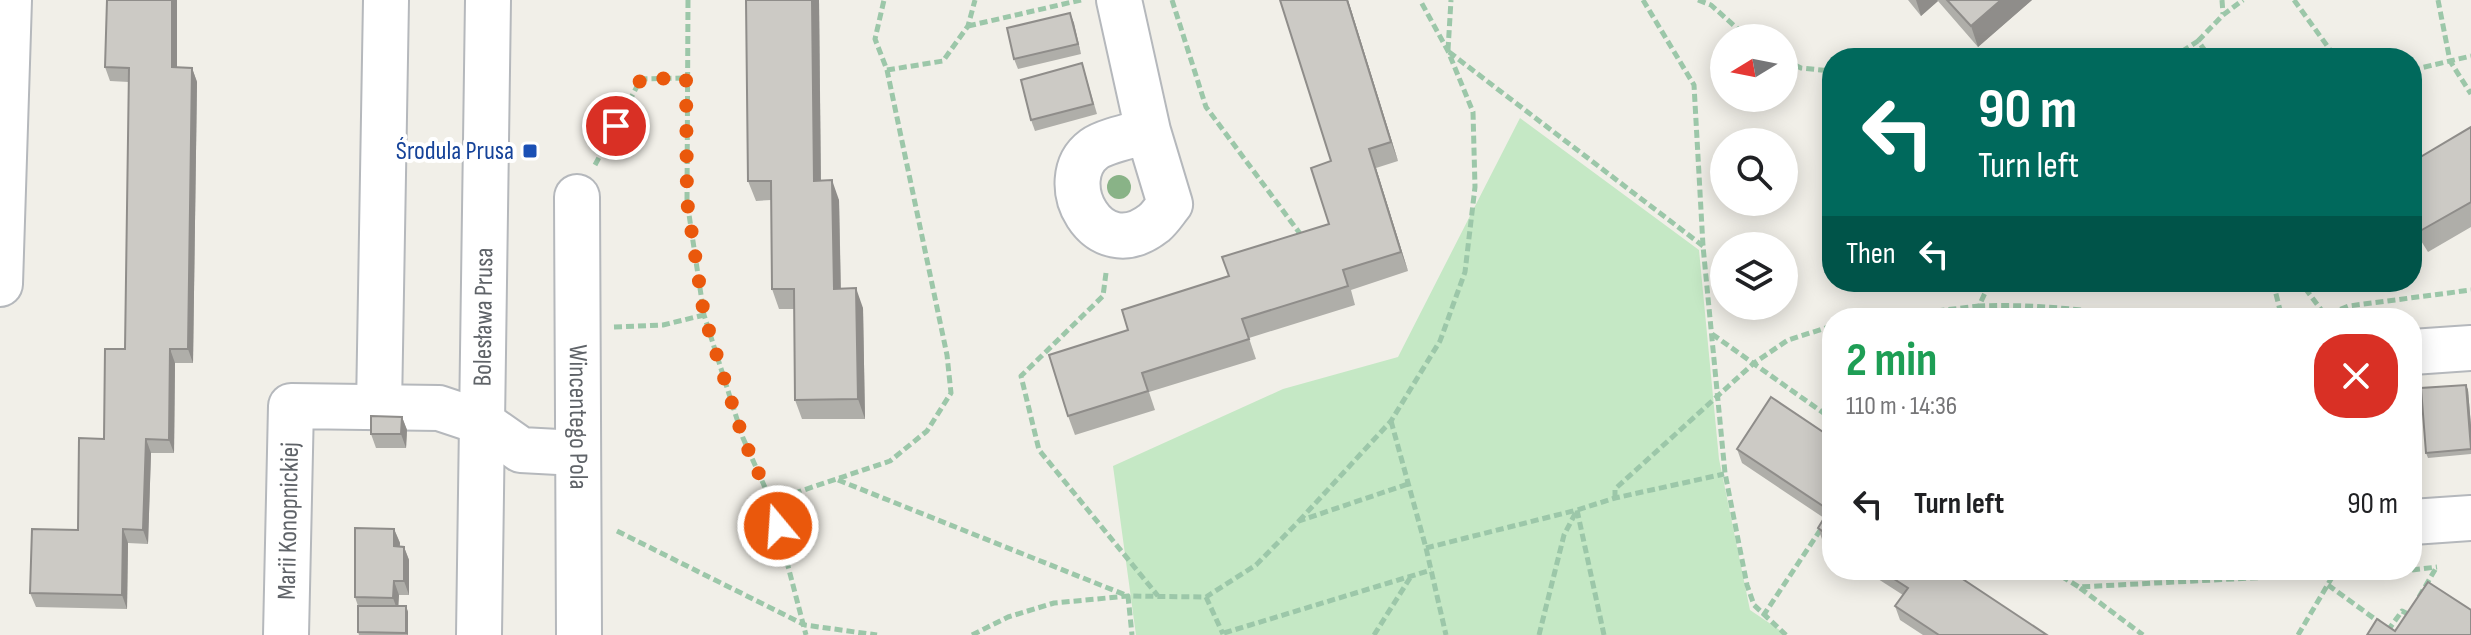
<!DOCTYPE html>
<meta charset="utf-8">
<style>
body{margin:0;font-family:"Sofia Sans Condensed",sans-serif;background:#f2f2f2;color:#202124;height:100vh;display:flex;flex-direction:column;font-size:30px;white-space:nowrap}
*{box-sizing:border-box;margin:0}
p{font-size:26px;color:#757577}
.icon{flex:none;width:44px;height:44px;fill:none;stroke:currentColor;stroke-width:2;stroke-linecap:round;stroke-linejoin:round}
.map{position:relative;flex:1;overflow:hidden}
.drawer{position:absolute;left:1822px;top:308px;width:600px;height:272px;display:flex;flex-direction:column;background:#fff;border-radius:32px;box-shadow:0 4px 20px #0003}
.drawer>*{flex:none}
.top-card{position:absolute;left:1822px;top:48px;width:600px;height:244px;border-radius:32px;box-shadow:0 4px 20px #0003;background:#00695c;color:#fff;overflow:hidden}
.needle{width:52px;rotate:260deg}
.controls{position:absolute;left:1710px;top:24px;display:grid;gap:16px}
.controls a{display:grid;place-items:center;width:88px;height:88px;border-radius:50%;background:#fff;box-shadow:0 4px 20px #0003;font-size:40px}
.pin{position:absolute;display:grid;place-items:center;width:68px;height:68px;color:#fff;margin:-34px;border:4px solid #fff;border-radius:50%;box-shadow:0 2px 8px #0007}
.me{position:absolute;width:88px;margin:-44px;rotate:342deg;stroke-linejoin:round;filter:drop-shadow(0 0 6px #0008)}
.turn{display:flex;align-items:center;gap:28px;height:168px;padding:0 24px;font-size:36px}
.turn .icon{width:104px;height:104px;stroke-width:2.5}
.turn b{display:block;font-size:56px;line-height:68px}
.then{display:flex;align-items:center;height:76px;padding:0 24px;background:#0003;gap:16px;font-size:30px}
.round{display:grid;place-items:center;flex:none;width:84px;height:84px;border-radius:32px;background:#f2f2f2}
.summary{display:flex;align-items:center;justify-content:space-between;height:136px;padding:0 24px}
h1{font-size:48px;font-weight:700;line-height:60px;color:#1e9e55}
ul{padding:0;list-style:none}
li{display:flex;align-items:center;gap:24px;height:120px;padding:0 24px}
li div{flex:1}
li b{display:block;font-size:30px}
li em{font-style:normal}
.map>svg:first-child{display:block}
.park{fill:#c5e8c5}
.lines{fill:none;stroke-linecap:round;stroke-linejoin:round}
.minor-casing{stroke:#b5b8bc;stroke-width:48}
.path{stroke:#9cc7a9;stroke-width:5;stroke-dasharray:8 4;stroke-linecap:butt}
.minor{stroke:#fff;stroke-width:44}
.tree{fill:#89b387}
.wall{fill:#afaea9}
.shaded-wall{fill:#8f8d8a}
.building{fill:#cccac5;stroke:#8f8d8a;stroke-width:2}
.route{stroke:#ea580c;stroke-width:14;stroke-dasharray:0 25.2}
.transit-dot{fill:#1a4fb4;stroke:#fff;stroke-width:3}
.labels{text-anchor:middle;dominant-baseline:central;stroke-width:8;stroke-linejoin:round;paint-order:stroke}
.transit-label{font-size:26px;fill:#164399;stroke:#fff;text-anchor:end}
.street-label{font-size:26px;fill:#5f6368;stroke:#fff}
</style>
<div class="map">
<svg width="2471" height="635" viewBox="0 0 2471 635">
<rect width="100%" height="100%" fill="#f1efe8"/>
<polygon class="park" points="1520,118 1699,250 1719,459 1750,610 1787,635 1136,635 1113,466 1283,389 1398,357"/>
<g class="lines">
<g class="minor-casing">
<g id="minor">
<path d="M1119 0 1148 131 1170 204C1165 210 1160 218 1154 223 1097 268 1052 180 1094 149 1105 141 1134 135 1148 131"/>
<path id="s1" d="M577 197 579 635"/>
<polyline points="0,284 9,0"/>
<polyline points="2412,352 2471,348"/>
<polyline points="379,408 386,0"/>
<polyline points="2412,522 2471,518"/>
<path id="s2" d="M286 635 291 406 439 408 481 422 521 450 577 453"/>
<path id="s3" d="M479 635 488 0"/>
</g>
</g>
<g class="path">
<polyline points="688,0 687,201 704,315 743,438 771,501 806,635"/>
<polyline points="1172,0 1206,107 1301,235"/>
<polyline points="1643,0 1694,85 1703,246 1725,473 1747,585 1754,605 1786,635"/>
<polyline points="1698,0 1711,5 1748,38"/>
<polyline points="2222,0 2223,14"/>
<polyline points="2294,0 2336,58"/>
<polyline points="2438,0 2450,61 2471,94"/>
<polyline points="968,26 1081,0"/>
<polyline points="2198,41 2223,15 2243,0"/>
<polyline points="1448,50 1451,0"/>
<polyline points="1449,52 1703,246"/>
<polyline points="2172,58 2198,41 2208,55 2217,58"/>
<polyline points="1784,60 1801,68 1832,71"/>
<polyline points="887,70 943,61 968,26 975,0"/>
<polyline points="2412,70 2471,56"/>
<polyline points="595,165 641,79 686,78"/>
<polyline points="1106,273 1103,296 1021,376 1039,450 1158,596"/>
<polyline points="2273,282 2282,318"/>
<polyline points="2295,282 2305,288 2325,315"/>
<polyline points="1877,318 1979,306 1990,282"/>
<path d="M1972 318 1979 306C2032 304 2084 309 2137 318"/>
<polyline points="2318,318 2349,306 2471,290"/>
<polyline points="614,327 663,325 704,315"/>
<polyline points="1712,334 1832,419"/>
<polyline points="1391,421 1426,548 1446,635"/>
<polyline points="838,480 1128,596 1132,635"/>
<polyline points="1615,498 1615,489 1754,363 1788,340 1832,326"/>
<polyline points="771,501 890,461 927,431 951,393 947,355 887,70 875,39 884,0"/>
<polyline points="1299,521 1391,421 1440,341 1465,272 1475,187 1473,112 1448,51 1420,0"/>
<polyline points="617,531 805,625 877,635"/>
<polyline points="1426,548 1577,510 1604,635"/>
<polyline points="2051,570 2079,587 2405,570"/>
<polyline points="2412,570 2437,567"/>
<polyline points="2328,585 2379,622"/>
<polyline points="2080,588 2143,635"/>
<polyline points="1206,597 1223,634"/>
<polyline points="2419,597 2436,568"/>
<polyline points="1763,616 1821,529"/>
<polyline points="2387,628 2389,629 2402,611 2408,614 2409,612"/>
<polyline points="1224,633 1431,570"/>
<polyline points="972,635 1008,617 1054,603 1128,596 1206,597 1256,565 1299,521 1408,484"/>
<polyline points="1374,635 1410,578"/>
<polyline points="1539,635 1564,535 1577,510 1615,498 1724,474"/>
<polyline points="2298,635 2334,574"/>
</g>
<use href="#minor" class="minor"/>
</g>
<circle class="tree" cx="1119" cy="187" r="12"/>
<g class="wall">
<polygon points="107,0 177,0 177,67 192,68 197,82 193,363 175,363 174,453 151,453 148,544 128,543 127,609 36,607 30,593 78,530 104,439 125,349 129,82 110,81 105,67"/>
<polygon points="819,0 821,180 839,200 841,289 863,308 865,419 802,419 795,400 794,309 779,309 772,289 771,200 756,201 748,181"/>
<polygon points="1280,0 1348,0 1398,161 1376,168 1408,271 1351,290 1355,305 1249,338 1256,359 1149,392 1155,410 1075,435 1068,416 1128,330 1329,224 1331,161"/>
<polygon points="1908,0 2032,0 1978,47 1938,1 1921,16"/>
<polygon points="1070,13 1081,54 1018,69 1014,59"/>
<polygon points="1085,73 1097,114 1035,131 1031,120"/>
<polygon points="2471,127 2471,227 2428,252 2418,236 2412,239 2412,162"/>
<polygon points="2326,282 2339,282 2329,288"/>
<polygon points="2466,385 2468,390 2471,426 2471,454 2428,458 2426,453"/>
<polygon points="402,417 407,430 406,448 376,448 371,434"/>
<polygon points="1832,438 1832,548 1823,542 1818,528 1824,518 1742,463 1737,449"/>
<polygon points="394,529 400,543 399,547 404,547 409,560 409,595 399,595 398,606 406,606 408,612 408,635 359,635 358,632 358,606 355,597"/>
<polygon points="1864,570 1949,570 2047,635 1923,635 1900,620 1895,606 1903,595"/>
</g>
<g class="shaded-wall">
<polygon points="172,0 177,0 177,81 172,67"/>
<polygon points="812,0 819,0 821,200 814,181"/>
<polygon points="1347,0 1348,0 1398,161 1391,142"/>
<polygon points="1916,0 1937,0 1938,1 1921,16"/>
<polygon points="2001,0 2032,0 1978,47 1971,26"/>
<polygon points="1070,13 1074,23 1081,54 1078,44"/>
<polygon points="192,68 197,82 193,363 188,349"/>
<polygon points="1369,149 1376,168 1408,271 1401,252"/>
<polygon points="832,180 839,200 841,308 834,289"/>
<polygon points="856,288 863,308 865,419 858,399"/>
<polygon points="170,349 175,363 174,453 169,440"/>
<polygon points="2466,385 2468,390 2471,426 2471,444"/>
<polygon points="402,417 407,430 406,448 401,434"/>
<polygon points="146,439 151,453 148,544 143,530"/>
<polygon points="123,529 128,543 127,609 122,595"/>
<polygon points="394,529 400,543 399,560 394,546"/>
<polygon points="404,547 409,560 409,595 404,581"/>
<polygon points="394,581 399,595 398,612 393,598"/>
<polygon points="406,606 408,612 408,635 406,633"/>
</g>
<g class="building">
<polygon points="107,0 172,0 172,67 192,68 188,349 170,349 169,440 146,439 143,530 123,529 122,595 30,593 32,529 78,530 79,438 104,439 105,349 125,349 129,68 105,67"/>
<polygon points="746,0 812,0 814,181 832,180 834,289 856,288 858,399 795,400 794,289 772,289 771,181 748,181"/>
<polygon points="1280,0 1347,0 1391,142 1369,149 1401,252 1343,270 1348,286 1242,319 1249,339 1142,373 1148,391 1068,416 1049,355 1128,330 1122,310 1229,276 1222,257 1329,224 1311,168 1331,161"/>
<polygon points="1947,0 2001,0 1971,26"/>
<polygon points="1070,13 1078,44 1014,59 1007,28"/>
<polygon points="1082,63 1093,104 1031,120 1021,80"/>
<polygon points="2471,127 2471,202 2420,231 2412,217 2412,162"/>
<polygon points="1889,314 1891,318 1867,318"/>
<polygon points="2466,385 2471,449 2426,453 2421,388"/>
<polygon points="1771,397 1832,438 1832,538 1818,528 1829,510 1737,449"/>
<polygon points="371,416 402,417 401,434 371,434"/>
<polygon points="355,528 394,529 394,546 404,547 404,581 394,581 393,598 355,597"/>
<polygon points="1880,570 1949,570 2047,635 1939,635 1895,606 1908,588"/>
<polygon points="2428,582 2471,610 2471,635 2367,635 2377,619 2395,631"/>
<polygon points="358,606 406,606 406,633 358,632"/>
</g>
<g class="lines">
<polyline class="route" points="616,126 641,79 686,78 687,201 704,315 743,438 771,501 778,526"/>
</g>
<rect class="transit-dot" x="522" y="143" width="16" height="16" rx="4"/>
<g class="labels">
<g class="transit-label">
<text x="514" y="151">Środula Prusa</text>
</g>
<g class="street-label">
<text stroke="none"><textPath href="#s3" startOffset="318">Bolesława Prusa</textPath></text>
<text stroke="none"><textPath href="#s1" startOffset="220">Wincentego Pola</textPath></text>
<text stroke="none"><textPath href="#s2" startOffset="114">Marii Konopnickiej</textPath></text>
</g>
</g>
</svg>
<div class="controls">
<a><svg class="needle" viewBox="-14 -14 28 28"><path d="M0-13l5 13h-10z" fill="#e53935"/><path d="M0 13l5-13h-10z" fill="#757577"/></svg></a>
<a><svg class="icon" aria-label="search" viewBox="0 0 24 24"><circle cx="10" cy="10" r="6"/><path d="M15 15l6 6"/></svg></a>
<a><svg class="icon" aria-label="layers" viewBox="0 0 24 24"><path d="M12 4l9 5-9 5-9-5zM3 14l9 5 9-5"/></svg></a>
</div>
<div class="pin" style="left:616px;top:126px;background:#d93025"><svg class="icon" aria-label="arrive" viewBox="0 0 24 24"><path d="M6 21V4h12l-3 4 3 4H6"/></svg></div>
<svg class="me" style="left:778px;top:526px" viewBox="-20 -20 40 40"><circle r="17" fill="#ea580c" stroke="#fff" stroke-width="3"/><path d="M0-11L8 9 0 5-8 9z" fill="#fff"/></svg>
<div class="top-card">
<div class="turn"><svg class="icon" aria-label="left" viewBox="0 0 24 24"><path d="M17 20v-9H6M10 6l-5 5 5 5"/></svg><div><b>90 m</b>Turn left</div></div>
<div class="then">Then<svg class="icon" aria-label="left" viewBox="0 0 24 24"><path d="M17 20v-9H6M10 6l-5 5 5 5"/></svg></div>
</div>
<section class="drawer">
<div class="summary"><div><h1>2 min</h1><p>110 m · 14:36</p></div><a class="round" style="background:#d93025;color:#fff"><svg class="icon" aria-label="close" viewBox="0 0 24 24"><path d="M6 6l12 12M18 6L6 18"/></svg></a></div>
<ul>
<li><svg class="icon" aria-label="left" viewBox="0 0 24 24"><path d="M17 20v-9H6M10 6l-5 5 5 5"/></svg><div><b>Turn left</b></div><em>90 m</em></li>
</ul>
</section>
</div>
